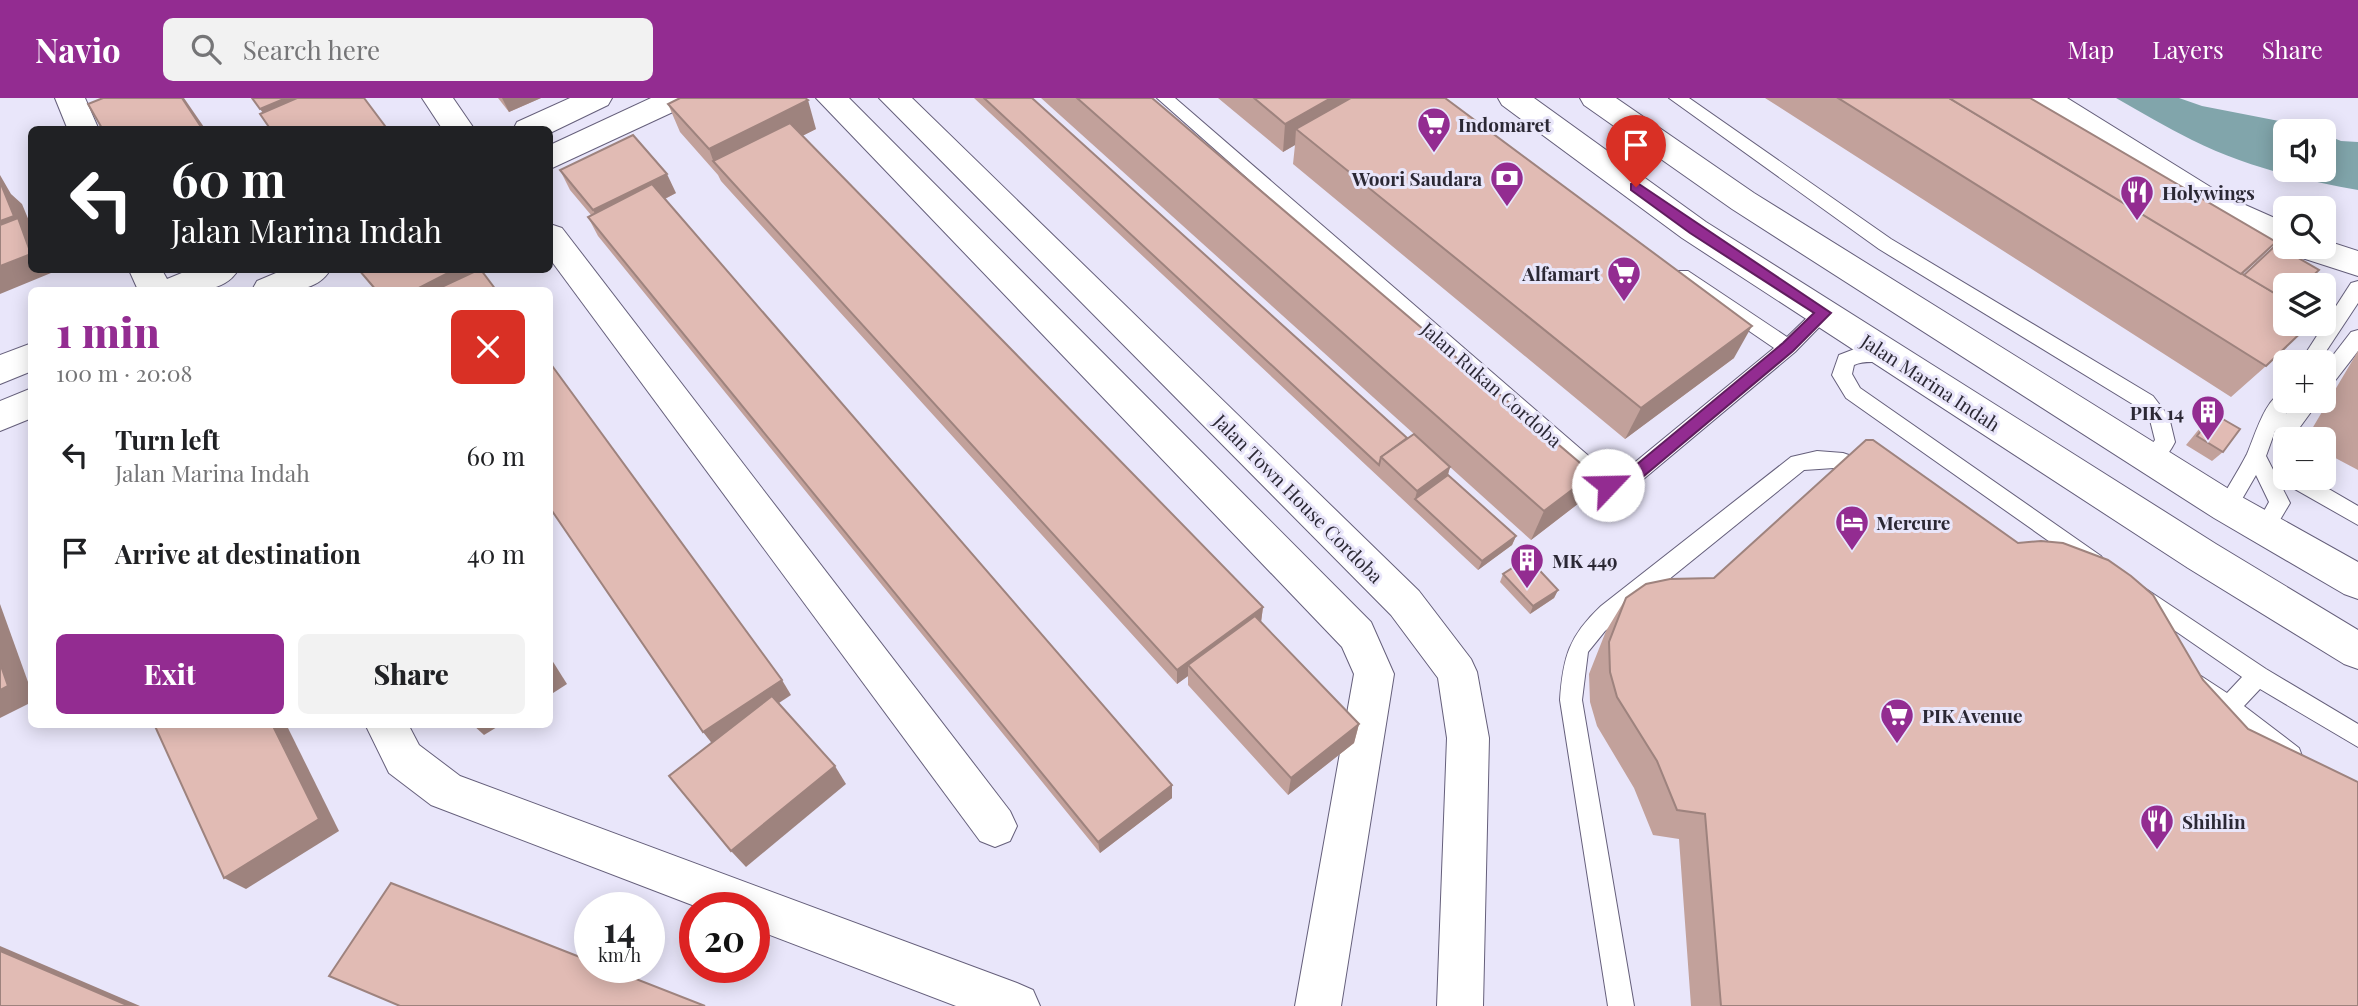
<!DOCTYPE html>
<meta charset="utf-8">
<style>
body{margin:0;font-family:"Playfair Display",serif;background:#f2f2f2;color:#202124;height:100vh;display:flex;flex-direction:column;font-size:26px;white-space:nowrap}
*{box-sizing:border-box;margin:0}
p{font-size:23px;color:#757577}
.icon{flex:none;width:38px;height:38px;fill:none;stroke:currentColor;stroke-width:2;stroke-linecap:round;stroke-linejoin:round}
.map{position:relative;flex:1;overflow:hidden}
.drawer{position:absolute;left:28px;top:189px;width:525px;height:441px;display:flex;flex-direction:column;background:#fff;border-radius:10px;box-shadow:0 4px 18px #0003}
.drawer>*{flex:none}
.hud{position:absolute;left:28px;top:28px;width:525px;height:147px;border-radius:10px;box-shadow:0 4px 18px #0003;background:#202124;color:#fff;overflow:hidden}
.controls{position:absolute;left:2273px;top:21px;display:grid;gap:14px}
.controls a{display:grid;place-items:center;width:63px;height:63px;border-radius:10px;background:#fff;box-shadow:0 4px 18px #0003;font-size:35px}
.speed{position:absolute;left:574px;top:794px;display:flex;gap:14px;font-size:35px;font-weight:700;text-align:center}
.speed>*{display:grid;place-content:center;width:91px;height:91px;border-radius:50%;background:#fff;box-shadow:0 4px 18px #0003;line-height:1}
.speed small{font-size:18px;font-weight:400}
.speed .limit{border:10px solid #d22;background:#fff;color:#111}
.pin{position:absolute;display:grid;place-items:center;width:60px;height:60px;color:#fff;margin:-72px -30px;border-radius:50% 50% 50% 0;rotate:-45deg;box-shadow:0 0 7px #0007}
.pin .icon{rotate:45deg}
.me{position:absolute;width:77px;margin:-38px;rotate:66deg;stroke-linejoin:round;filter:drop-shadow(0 0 5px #0008)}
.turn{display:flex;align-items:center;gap:24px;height:147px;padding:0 28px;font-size:32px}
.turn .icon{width:91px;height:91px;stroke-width:2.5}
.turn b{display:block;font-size:49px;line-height:60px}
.round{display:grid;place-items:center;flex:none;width:74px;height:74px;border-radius:10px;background:#f2f2f2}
.headline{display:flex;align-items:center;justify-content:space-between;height:119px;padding:0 28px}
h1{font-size:42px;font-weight:800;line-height:52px;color:#932c91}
.primary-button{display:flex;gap:14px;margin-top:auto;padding:14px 28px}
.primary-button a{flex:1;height:80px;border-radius:10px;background:#932c91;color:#fff;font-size:28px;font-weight:800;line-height:80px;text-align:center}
.primary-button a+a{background:#f2f2f2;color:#202124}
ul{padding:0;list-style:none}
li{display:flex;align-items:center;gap:21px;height:98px;padding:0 28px}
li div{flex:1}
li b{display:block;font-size:26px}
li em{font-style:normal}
header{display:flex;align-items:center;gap:42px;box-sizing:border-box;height:98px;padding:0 35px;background:#932c91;color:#fff}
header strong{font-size:33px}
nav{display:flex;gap:38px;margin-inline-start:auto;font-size:24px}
.search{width:490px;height:63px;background:#f2f2f2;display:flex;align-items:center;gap:18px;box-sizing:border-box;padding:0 24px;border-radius:10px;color:#757577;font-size:26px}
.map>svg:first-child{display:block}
.water{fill:#81a5ab}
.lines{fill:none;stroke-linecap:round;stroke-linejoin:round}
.lane-casing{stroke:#655f7b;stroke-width:2}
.street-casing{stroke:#655f7b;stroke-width:2}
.secondary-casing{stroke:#655f7b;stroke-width:2}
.lane{fill:#fff;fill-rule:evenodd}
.street{fill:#fff;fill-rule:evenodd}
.secondary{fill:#fff;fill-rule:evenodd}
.wall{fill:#c2a19b}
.shaded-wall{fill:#9e837e}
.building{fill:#e1bbb4;stroke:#9e837e;stroke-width:2}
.route{fill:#932c91;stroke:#601d5e;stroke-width:2}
.labels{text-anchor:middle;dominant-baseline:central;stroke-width:6;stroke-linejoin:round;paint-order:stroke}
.poi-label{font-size:19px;font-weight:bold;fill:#2b2834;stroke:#e9e6fa;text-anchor:start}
.street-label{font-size:19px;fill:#2b2834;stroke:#e9e6fa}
</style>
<header>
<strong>Navio</strong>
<div class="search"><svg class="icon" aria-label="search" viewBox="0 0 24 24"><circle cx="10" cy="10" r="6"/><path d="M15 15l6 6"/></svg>Search here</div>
<nav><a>Map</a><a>Layers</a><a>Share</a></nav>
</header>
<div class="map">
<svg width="2358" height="908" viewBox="0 0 2358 908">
<rect width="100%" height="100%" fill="#e9e6fa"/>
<path class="water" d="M2116 0H2179L2202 8 2295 26 2315 33H2286V72H2324V36L2341 43 2358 44V92C2301 82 2244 68 2192 42 2166 29 2141 14 2116 0Z"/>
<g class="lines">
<g class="lane-casing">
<g id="lane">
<polygon points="1157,0 1175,0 1613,379 1617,379 1774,250 1676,183 1673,178 1676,173 1688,173 1787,239 1817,210 1831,210 1833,215 1795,254 1628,394 1621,396 1601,393"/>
<path d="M1669 0H1689L1891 141 2153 298 2169 319 2175 344C2169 356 2158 371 2144 366L2141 360 2155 342 2150 322 2139 310 1879 151Z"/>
<polygon points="2358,183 2358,205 2319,264 2300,264 2351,185"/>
<polygon points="2358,232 2358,253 2331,288 2324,291 2324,269 2351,234"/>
<path d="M1865 247 1893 252 1896 257 1893 262C1879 267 1868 261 1854 267L1852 276 1860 290 2101 458 2105 464 2101 470 2094 473 2087 470 1846 300 1832 277 1839 257Z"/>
<path d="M2286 292V303H2294L2286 316 2298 303H2319L2300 329 2275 333 2266 358 2290 405 2271 437 2264 440 2257 437 2254 431 2269 404 2256 377 2234 415 2227 418 2220 415 2217 409C2226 391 2238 374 2247 356 2255 338 2265 299 2286 292Z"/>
<path d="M1817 353 1843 355 1875 366 1878 372 1875 378 1868 380 1834 370 1804 372 1605 533 1588 554 1582 602 1634 908H1608L1560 602C1563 559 1569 538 1601 508L1791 359Z"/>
<polygon points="2286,375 2286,380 2310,380 2358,408 2358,427 2286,386 2283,380"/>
<polygon points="2137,485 2266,571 2358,626 2358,649 2260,591 2244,608 2299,650 2302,658 2299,666 2291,669 2283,666 2193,595 2190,588 2193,581 2201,578 2227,595 2242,579 2129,501 2126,494 2129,487"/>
</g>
</g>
<g class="street-casing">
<g id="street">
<polygon points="55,0 85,0 99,32 68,32"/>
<polygon points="422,0 453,0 475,32 443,32"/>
<polygon points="570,0 612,0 608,7 550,35 550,32 513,32 517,24"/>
<polygon points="651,0 692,0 688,7 550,71 550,47"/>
<polygon points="816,0 849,0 1371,524 1394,576 1341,908 1295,908 1354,576 1342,549"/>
<polygon points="879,0 912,0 1419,493 1471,561 1477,574 1489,640 1483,908 1437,908 1447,640 1438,580 1391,517"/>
<polygon points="2030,0 2067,0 2225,98 2286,125 2286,149 2324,149 2324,142 2358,153 2358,178 2296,158 2292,149 2286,151 2274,147 2203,114 2034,7"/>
<polygon points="550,126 562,130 1010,713 1017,728 1010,743 995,749 980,743 550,161"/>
<path d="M129 172H162L167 181 189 172H238C221 202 168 192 138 192Z"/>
<path d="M283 172H330C315 198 278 192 252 192L257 183Z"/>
<polygon points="32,245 32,273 0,286 0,257"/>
<polygon points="32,290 32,320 0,333 0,303"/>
<polygon points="365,626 408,626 419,647 460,678 1017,885 1033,892 1040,908 956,908 754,831 754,810 700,810 431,707 389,675"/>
</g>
</g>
<g class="secondary-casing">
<g id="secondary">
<polygon points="1498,0 1534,0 1706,124 2216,446 2358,532 2358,571 2344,566 2188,470 1682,140 1502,7"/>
<polygon points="1580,0 1616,0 1754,95 2240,398 2358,464 2358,501 2344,496 2214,420 1732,111 1584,7"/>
</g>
</g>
<use href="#lane" class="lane"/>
<use href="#street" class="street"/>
<use href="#secondary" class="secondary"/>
</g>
<g class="wall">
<polygon points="498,0 541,0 509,14"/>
<polygon points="974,0 1032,0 1407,340 1414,336 1041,0 1152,0 1593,376 1579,405 1531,442 1450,369 1448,377 1516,438 1512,447 1478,472"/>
<polygon points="1218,0 1445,0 1734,260 1625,341 1293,66 1295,47 1283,54"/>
<polygon points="1765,0 2030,0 2257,163 2242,176 2286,187 2266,268 2231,299"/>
<polygon points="668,6 816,31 802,38 1263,509 1261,524 1359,626 1354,645 1288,697 1188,587 1188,578 1177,586 721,83 718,77 680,34"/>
<polygon points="560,72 676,95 665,101 1172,687 1172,700 1100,755 598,138 588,119 591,117 570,92"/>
<polygon points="2358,253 2358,372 2324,354 2324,341 2306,341"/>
<polygon points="2214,316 2223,354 2212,363 2186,347 2204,325"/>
<polygon points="1503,476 1558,492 1554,500 1530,516 1500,484"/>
<polygon points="1626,500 2358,908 1691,908 1679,741 1653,737 1634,690 1597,628 1590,604 1589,576 1606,533"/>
</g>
<g class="shaded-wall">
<polygon points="182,0 184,0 206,32 203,32"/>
<polygon points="286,0 347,0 275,31 260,11"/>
<polygon points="502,0 541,0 509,14"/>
<polygon points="1331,0 1377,0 1296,31 1295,47 1283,54 1285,26"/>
<polygon points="808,2 816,31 725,77 714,65 709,51"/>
<polygon points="667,76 676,95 603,132 593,112"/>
<polygon points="0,77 11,96 22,106 32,130 32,172 50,172 51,175 0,196"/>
<polygon points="2276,144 2257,163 2213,203 2233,184"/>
<polygon points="454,172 481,172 464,192 415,192"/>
<polygon points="1752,228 1734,260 1625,341 1641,310"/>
<polygon points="1450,369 1445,386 1415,401 1417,393"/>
<polygon points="1593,376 1579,405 1531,442 1544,413"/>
<polygon points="1516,438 1512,447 1478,472 1482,463"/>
<polygon points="1558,492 1554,500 1530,516 1533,508"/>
<polygon points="0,506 32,595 32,604 0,620"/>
<polygon points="1263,509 1261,524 1188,567 1188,578 1177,586 1177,572"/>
<polygon points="550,559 567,586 550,597"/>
<polygon points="782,582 791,597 714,648 703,634"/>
<polygon points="272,626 286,626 339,733 246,791 224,780"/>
<polygon points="472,626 502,626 484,637"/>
<polygon points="1359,626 1354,645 1288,697 1291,680"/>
<polygon points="835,668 846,686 746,769 731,753"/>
<polygon points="1172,687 1172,700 1100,755 1098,744"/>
<polygon points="0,848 140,908 129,908 0,853"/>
</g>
<g class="building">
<polygon points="103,0 182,0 203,32 103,32 88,6"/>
<polygon points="252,0 286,0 260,11"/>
<polygon points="297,0 364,0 388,32 271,32 260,16"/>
<polygon points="680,0 805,0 808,2 709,51 668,6"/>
<polygon points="984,0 1032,0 1407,340 1381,359 1379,367"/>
<polygon points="1077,0 1152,0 1593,376 1544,413"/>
<polygon points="1254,0 1331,0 1285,26"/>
<polygon points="1351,0 1445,0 1752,228 1641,310 1296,31"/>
<polygon points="1838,0 1949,0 2286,202 2286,226 2310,226 2266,268"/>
<polygon points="1949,0 2030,0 2276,144 2241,176"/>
<polygon points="790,25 1263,509 1177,572 713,63"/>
<polygon points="633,37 667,76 593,112 560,72"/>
<polygon points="1,86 14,118 0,123 0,87"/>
<polygon points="652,86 1172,687 1098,744 588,119"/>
<polygon points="18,120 31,156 0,168 0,127"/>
<polygon points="2276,147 2319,172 2303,187 2286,187 2286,202 2244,177"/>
<polygon points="359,172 454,172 415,192 376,192"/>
<polygon points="478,172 481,172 496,192 435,192"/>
<polygon points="550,265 782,582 703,634 550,410"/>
<polygon points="2214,316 2240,331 2223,354 2197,338"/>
<polygon points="1414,336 1450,369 1417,393 1381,359"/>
<polygon points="1866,342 1873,342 2018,445 2041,443 2063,445 2108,462 2131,478 2153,497 2203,582 2248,631 2358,684 2358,908 1721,908 1705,716 1677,712 1657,663 1617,599 1610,574 1609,544 1626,500 1646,486 1670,481 1714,480"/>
<polygon points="1448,377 1516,438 1482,463 1415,401"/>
<polygon points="1528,460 1558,492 1533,508 1503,476"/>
<polygon points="1255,518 1359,626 1291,680 1188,567"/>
<polygon points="0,565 8,588 0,592"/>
<polygon points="772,598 835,668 731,753 669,678"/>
<polygon points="154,626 272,626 319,721 224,780"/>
<polygon points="391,785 590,863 590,870 608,870 705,908 400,908 329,878"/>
<polygon points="0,853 129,908 0,908"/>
</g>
<polygon class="route" points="1636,84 1831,215 1793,253 1626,393 1608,394 1600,387 1602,383 1618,382 1783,245 1814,215 1690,135 1631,92 1631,86"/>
<defs>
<g id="supermarket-pin" transform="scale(1.75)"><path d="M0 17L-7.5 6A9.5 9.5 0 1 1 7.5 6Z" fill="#932c91" stroke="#e9e6fa"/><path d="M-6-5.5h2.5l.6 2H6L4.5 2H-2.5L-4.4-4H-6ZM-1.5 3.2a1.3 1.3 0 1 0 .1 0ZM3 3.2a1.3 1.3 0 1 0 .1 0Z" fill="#fff"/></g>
<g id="bank-pin" transform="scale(1.75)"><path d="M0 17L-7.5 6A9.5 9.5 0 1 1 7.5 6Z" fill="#932c91" stroke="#e9e6fa"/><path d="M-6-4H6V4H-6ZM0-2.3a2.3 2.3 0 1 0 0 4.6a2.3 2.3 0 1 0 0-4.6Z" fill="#fff"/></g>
<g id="restaurant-pin" transform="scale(1.75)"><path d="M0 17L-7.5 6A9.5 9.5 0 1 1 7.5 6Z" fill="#932c91" stroke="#e9e6fa"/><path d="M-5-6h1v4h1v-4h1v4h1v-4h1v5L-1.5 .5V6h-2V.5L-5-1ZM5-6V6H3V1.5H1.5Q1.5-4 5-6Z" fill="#fff"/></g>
<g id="building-pin" transform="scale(1.75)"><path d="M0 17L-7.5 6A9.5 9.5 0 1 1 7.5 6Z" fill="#932c91" stroke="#e9e6fa"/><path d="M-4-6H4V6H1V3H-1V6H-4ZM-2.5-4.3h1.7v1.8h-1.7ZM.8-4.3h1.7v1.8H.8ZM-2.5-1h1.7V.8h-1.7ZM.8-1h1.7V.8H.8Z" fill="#fff"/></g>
<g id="hotel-pin" transform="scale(1.75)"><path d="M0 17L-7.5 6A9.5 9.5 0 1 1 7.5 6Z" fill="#932c91" stroke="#e9e6fa"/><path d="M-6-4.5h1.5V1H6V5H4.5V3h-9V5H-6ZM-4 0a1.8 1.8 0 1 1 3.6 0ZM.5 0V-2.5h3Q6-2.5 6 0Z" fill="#fff"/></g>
</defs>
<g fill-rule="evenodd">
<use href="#supermarket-pin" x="1434" y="26"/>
<use href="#bank-pin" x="1507" y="80"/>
<use href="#restaurant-pin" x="2137" y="94"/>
<use href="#supermarket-pin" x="1624" y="175"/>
<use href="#building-pin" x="2208" y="314"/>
<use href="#hotel-pin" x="1852" y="424"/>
<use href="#building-pin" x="1527" y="462"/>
<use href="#supermarket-pin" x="1897" y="617"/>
<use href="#restaurant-pin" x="2157" y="723"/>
</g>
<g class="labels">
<g class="poi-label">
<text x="1458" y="26">Indomaret</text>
<text x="1482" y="80" text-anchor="end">Woori Saudara</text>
<text x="2162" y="94">Holywings</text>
<text x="1600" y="175" text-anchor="end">Alfamart</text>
<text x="2184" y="314" text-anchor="end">PIK 14</text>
<text x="1876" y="424">Mercure</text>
<text x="1552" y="462">MK 449</text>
<text x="1922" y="617">PIK Avenue</text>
<text x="2182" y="723">Shihlin</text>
</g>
<g class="street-label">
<text transform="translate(1931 284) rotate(33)">Jalan Marina Indah</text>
<text transform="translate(1492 286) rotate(41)">Jalan Rukan Cordoba</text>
<text transform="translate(1299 400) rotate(45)">Jalan Town House Cordoba</text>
</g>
</g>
</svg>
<div class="controls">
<a><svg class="icon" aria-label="sound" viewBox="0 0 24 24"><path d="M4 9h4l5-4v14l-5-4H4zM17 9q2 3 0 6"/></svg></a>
<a><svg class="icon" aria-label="search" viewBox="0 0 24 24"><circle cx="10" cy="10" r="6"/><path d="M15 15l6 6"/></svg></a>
<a><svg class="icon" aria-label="layers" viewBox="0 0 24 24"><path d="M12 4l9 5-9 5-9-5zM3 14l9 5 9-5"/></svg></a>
<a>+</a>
<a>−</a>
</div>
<div class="speed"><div>14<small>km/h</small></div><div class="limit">20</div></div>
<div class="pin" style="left:1636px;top:89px;background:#d93025"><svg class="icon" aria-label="arrive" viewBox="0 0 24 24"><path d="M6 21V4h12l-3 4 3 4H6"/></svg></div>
<svg class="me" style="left:1608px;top:387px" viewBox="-20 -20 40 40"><circle r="19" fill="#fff"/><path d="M0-13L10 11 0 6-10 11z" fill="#932c91"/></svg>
<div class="hud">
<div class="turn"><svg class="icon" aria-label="left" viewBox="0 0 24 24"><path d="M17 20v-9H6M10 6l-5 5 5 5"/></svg><div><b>60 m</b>Jalan Marina Indah</div></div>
</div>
<section class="drawer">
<div class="headline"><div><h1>1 min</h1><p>100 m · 20:08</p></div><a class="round" style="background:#d93025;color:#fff"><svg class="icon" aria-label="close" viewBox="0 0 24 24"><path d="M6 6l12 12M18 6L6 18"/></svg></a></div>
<ul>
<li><svg class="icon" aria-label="left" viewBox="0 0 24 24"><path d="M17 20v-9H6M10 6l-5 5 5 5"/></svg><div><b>Turn left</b><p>Jalan Marina Indah</p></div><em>60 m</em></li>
<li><svg class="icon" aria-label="arrive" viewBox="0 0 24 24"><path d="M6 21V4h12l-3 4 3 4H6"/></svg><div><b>Arrive at destination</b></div><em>40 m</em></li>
</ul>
<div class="primary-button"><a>Exit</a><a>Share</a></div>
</section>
</div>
